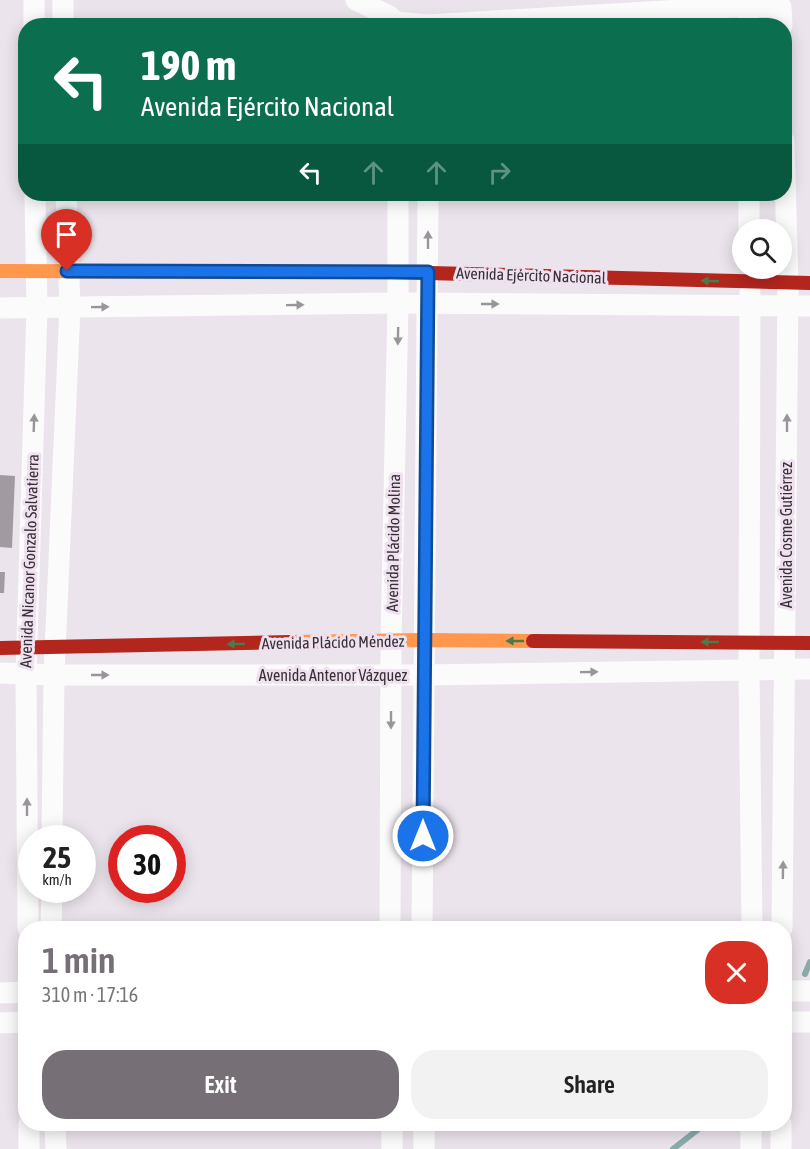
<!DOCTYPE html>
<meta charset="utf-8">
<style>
body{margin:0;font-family:"Asap Condensed",sans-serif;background:#f2f2f2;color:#222;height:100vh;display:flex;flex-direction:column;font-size:22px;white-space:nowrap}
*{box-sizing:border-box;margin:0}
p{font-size:20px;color:#767676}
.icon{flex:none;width:33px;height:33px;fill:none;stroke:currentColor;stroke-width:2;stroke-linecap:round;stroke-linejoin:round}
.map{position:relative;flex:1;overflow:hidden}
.side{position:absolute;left:18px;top:921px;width:774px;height:210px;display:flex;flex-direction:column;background:#fff;border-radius:24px;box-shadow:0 3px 15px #0003}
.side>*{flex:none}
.hud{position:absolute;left:18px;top:18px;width:774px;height:183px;border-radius:24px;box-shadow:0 3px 15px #0003;background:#0b6e4f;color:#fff;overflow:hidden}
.fabs{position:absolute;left:732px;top:219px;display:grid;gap:12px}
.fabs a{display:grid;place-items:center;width:60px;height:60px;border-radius:50%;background:#fff;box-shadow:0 3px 15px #0003;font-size:30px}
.speed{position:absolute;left:18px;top:825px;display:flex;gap:12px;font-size:30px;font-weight:700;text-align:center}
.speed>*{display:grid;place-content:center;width:78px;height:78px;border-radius:50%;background:#fff;box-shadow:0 3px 15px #0003;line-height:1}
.speed small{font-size:15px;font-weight:400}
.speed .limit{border:9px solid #d22;background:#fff;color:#111}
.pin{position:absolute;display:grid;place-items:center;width:51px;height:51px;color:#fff;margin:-62px -26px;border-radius:50% 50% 50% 0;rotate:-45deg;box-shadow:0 0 6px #0007}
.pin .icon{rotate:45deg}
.me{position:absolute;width:66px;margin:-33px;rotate:0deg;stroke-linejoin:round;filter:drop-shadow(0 0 4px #0008)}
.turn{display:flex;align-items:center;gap:21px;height:126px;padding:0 24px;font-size:27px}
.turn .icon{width:78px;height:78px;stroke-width:2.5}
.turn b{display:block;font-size:42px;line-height:51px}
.lanes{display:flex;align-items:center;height:57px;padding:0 24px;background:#0003;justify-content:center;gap:30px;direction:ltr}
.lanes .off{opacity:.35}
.round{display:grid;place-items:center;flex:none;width:63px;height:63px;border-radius:24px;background:#f2f2f2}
.overview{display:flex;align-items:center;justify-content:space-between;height:102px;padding:0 24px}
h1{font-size:36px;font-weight:600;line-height:45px;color:#767076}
.button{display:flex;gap:12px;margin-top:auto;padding:12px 24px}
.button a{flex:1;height:69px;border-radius:24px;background:#767076;color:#fff;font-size:24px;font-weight:600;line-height:69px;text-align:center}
.button a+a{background:#f2f2f2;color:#222}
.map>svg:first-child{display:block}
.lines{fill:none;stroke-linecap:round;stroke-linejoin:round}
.stream{stroke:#8babaa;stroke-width:6}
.building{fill:#a19ba1}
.street{stroke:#fcfbfc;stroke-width:21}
.slow{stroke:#ff974d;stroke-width:14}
.jam{stroke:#b3261e;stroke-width:14}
.oneway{fill:#999699}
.oneway2{fill:#4a7b4c}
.route-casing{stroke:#114b97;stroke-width:15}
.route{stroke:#1a73e8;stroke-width:10}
.labels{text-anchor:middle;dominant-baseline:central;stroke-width:6;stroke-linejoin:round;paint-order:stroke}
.street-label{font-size:16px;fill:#363136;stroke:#efe1ef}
</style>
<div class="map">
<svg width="810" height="1149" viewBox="0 0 810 1149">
<rect width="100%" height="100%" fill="#ece4ec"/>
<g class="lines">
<g class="stream">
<polyline points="805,974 810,962"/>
<polyline points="673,1149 705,1124"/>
</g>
</g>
<g class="building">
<polygon points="0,475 15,476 12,548 0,547"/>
<polygon points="0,572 5,572 4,593 0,593"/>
</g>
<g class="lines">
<g class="street">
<polyline points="34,0 34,26"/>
<polyline points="63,0 63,26"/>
<polyline points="356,0 389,16 396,22 428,25 748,6"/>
<polyline points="748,26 748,6 781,7 782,26"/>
<polyline points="749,194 749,230"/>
<polyline points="750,293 749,669 752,928"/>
<polyline points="0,308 398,303 810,306"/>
<polyline points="0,673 54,675 423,675 810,669"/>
<polyline points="52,838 54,675 70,307 66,194"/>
<polyline points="28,928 26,674 37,308 35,194"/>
<polyline points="51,928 52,890"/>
<polyline points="390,928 391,641 398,303 398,194"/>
<polyline points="422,928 428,194"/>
<polyline points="782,928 788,283 784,141"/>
<polyline points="784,991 810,991"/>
<polyline points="0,993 26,992"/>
<polyline points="784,1022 810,1022"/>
<polyline points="0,1023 26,1022"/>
<polyline points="29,1124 29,1149"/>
<polyline points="55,1124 56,1149"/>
<polyline points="392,1124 392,1149"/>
<polyline points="424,1124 424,1149"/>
<polyline points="751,1149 751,1124"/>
<polyline points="781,1149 781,1124"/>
</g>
<g class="slow">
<polyline points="0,271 391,272"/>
<polyline points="292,642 424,640 533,641"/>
</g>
<g class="jam">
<polyline points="391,272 810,283"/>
<polyline points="533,641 810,643"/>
<polyline points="0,648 292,642"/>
</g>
</g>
<defs><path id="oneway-solid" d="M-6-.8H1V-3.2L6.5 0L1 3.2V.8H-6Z" transform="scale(1.5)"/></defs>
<g class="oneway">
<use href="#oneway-solid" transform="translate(428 240) rotate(-90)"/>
<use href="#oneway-solid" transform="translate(490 304)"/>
<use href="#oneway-solid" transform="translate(295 305) rotate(-1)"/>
<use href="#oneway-solid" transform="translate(100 307) rotate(-1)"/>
<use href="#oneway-solid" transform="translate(398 336) rotate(91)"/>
<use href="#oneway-solid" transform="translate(34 423) rotate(-88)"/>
<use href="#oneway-solid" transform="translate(787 423) rotate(-90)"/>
<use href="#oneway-solid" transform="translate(589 672) rotate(-1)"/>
<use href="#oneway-solid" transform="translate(100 675)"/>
<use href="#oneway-solid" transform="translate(391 720) rotate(90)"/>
<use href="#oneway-solid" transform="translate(27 807) rotate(-90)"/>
<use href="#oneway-solid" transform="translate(783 870) rotate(-89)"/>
</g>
<g class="oneway2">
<use href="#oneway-solid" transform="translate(710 281) rotate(-178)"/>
<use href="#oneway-solid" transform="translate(515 641) rotate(-180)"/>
<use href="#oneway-solid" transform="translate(710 642) rotate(-180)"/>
<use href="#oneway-solid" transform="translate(236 644) rotate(179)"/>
</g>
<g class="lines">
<g class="route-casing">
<polyline id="route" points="67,271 428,272 423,836"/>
</g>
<use href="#route" class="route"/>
</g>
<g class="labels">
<g class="street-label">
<text transform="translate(531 275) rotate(2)">Avenida Ejército Nacional</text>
<text transform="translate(786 535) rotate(-90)">Avenida Cosme Gutiérrez</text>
<text transform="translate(393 543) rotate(-89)">Avenida Plácido Molina</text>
<text transform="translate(29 561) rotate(-88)">Avenida Nicanor Gonzalo Salvatierra</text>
<text transform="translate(333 642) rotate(-1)">Avenida Plácido Méndez</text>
<text x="333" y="675">Avenida Antenor Vázquez</text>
</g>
</g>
</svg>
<div class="fabs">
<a><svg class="icon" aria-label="search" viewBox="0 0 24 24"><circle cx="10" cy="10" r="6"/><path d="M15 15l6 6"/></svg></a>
</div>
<div class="speed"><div>25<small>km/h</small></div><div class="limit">30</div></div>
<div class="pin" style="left:67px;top:271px;background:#d93025"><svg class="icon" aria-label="arrive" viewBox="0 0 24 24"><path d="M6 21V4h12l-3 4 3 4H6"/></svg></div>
<svg class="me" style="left:423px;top:836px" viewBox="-20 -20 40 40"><circle r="17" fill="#1a73e8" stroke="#fff" stroke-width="3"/><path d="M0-11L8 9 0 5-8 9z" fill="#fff"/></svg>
<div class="hud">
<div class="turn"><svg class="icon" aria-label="left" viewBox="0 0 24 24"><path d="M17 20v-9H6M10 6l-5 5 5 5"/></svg><div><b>190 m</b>Avenida Ejército Nacional</div></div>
<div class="lanes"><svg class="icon" aria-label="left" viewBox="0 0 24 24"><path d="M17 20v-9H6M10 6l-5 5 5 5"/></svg><svg class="icon off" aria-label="ahead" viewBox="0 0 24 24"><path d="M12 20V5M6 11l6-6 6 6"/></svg><svg class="icon off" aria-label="ahead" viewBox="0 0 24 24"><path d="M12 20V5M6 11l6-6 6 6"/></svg><svg class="icon off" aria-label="right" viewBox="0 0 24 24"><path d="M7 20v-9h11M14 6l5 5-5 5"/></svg></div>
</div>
<section class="side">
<div class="overview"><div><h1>1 min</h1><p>310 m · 17:16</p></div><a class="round" style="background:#d93025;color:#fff"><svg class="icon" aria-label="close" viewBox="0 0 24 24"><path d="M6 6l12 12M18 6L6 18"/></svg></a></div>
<div class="button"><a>Exit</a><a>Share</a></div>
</section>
</div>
